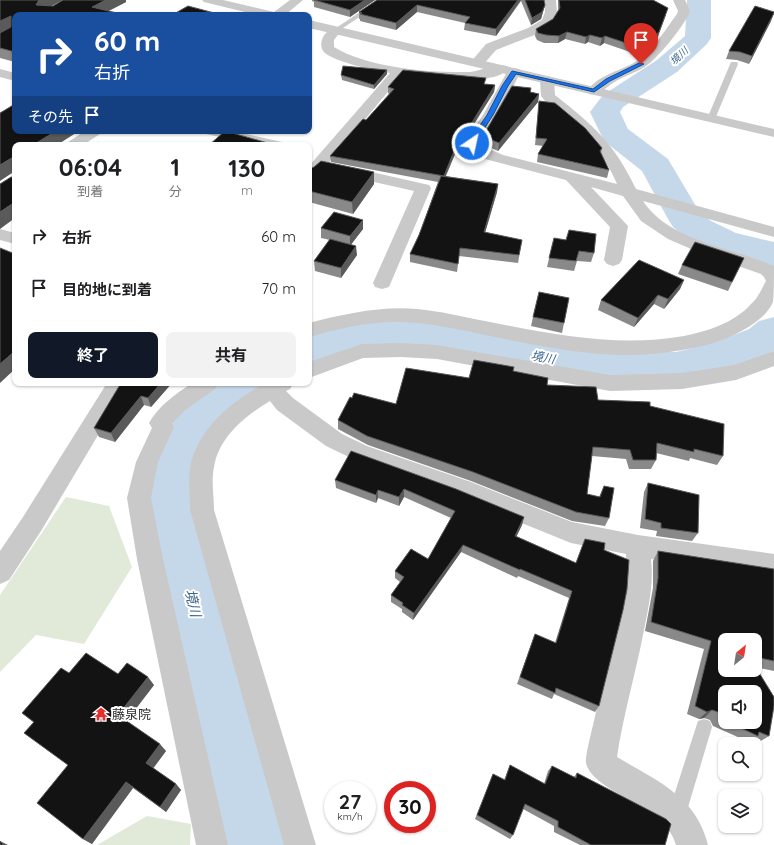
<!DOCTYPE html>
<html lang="ja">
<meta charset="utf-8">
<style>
body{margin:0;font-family:Quicksand,"Noto Sans JP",sans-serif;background:#f2f2f2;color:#202124;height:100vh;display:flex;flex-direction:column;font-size:15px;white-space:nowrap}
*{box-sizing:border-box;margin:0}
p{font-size:13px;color:#757577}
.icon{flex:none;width:22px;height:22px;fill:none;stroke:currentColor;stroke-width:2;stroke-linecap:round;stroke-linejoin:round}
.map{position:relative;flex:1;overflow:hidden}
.sheet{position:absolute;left:12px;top:142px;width:300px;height:244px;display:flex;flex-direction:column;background:#fff;border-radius:8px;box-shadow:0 1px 3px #0004}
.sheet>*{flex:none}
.guide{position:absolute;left:12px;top:12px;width:300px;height:122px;border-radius:8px;box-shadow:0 1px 3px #0004;background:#1a4fa0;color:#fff;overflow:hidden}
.needle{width:26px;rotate:30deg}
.fabs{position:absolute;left:718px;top:633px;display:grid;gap:8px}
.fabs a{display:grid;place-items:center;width:44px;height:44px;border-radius:8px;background:#fff;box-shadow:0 1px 3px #0004;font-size:20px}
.speed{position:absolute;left:324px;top:781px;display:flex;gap:8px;font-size:20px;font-weight:700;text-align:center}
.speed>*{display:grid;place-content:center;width:52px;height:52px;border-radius:50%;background:#fff;box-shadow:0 1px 3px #0004;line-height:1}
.speed small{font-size:10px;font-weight:400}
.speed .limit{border:6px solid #d22;background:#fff;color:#111}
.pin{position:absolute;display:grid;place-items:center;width:34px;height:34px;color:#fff;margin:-41px -17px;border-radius:50% 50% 50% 0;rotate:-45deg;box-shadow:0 0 4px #0007}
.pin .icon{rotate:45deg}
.me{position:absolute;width:44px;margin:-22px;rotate:34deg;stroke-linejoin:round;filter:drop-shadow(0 0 3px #0008)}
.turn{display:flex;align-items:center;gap:14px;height:84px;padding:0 16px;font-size:18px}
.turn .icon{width:52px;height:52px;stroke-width:2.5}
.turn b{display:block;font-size:28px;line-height:34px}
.then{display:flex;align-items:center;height:38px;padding:0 16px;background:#0003;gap:8px;font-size:15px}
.eta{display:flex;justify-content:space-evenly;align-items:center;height:68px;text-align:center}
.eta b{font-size:24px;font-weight:700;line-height:28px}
.action{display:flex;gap:8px;margin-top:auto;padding:8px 16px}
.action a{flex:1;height:46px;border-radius:8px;background:#111827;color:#fff;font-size:16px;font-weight:700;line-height:46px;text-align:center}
.action a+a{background:#f2f2f2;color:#202124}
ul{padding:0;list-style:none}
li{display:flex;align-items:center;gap:12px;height:52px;padding:0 16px}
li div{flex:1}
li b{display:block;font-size:15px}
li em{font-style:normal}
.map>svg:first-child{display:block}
.green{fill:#e1ead9}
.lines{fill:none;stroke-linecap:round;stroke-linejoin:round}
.river{fill:#c5d8ea;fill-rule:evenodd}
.service{fill:#c9c9c9;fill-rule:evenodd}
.minor{fill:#c9c9c9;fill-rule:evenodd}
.tertiary{fill:#c9c9c9;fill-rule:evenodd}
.wall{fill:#898989;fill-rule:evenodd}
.shaded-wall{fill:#5a5a5a}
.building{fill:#131313;stroke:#5a5a5a}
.route{fill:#1a73e8;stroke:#114b97}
.labels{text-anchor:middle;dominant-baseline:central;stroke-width:4;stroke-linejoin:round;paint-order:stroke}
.far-water-label{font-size:10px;font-style:italic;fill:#3b668d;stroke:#fff}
.water-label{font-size:12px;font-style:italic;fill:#3b668d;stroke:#fff}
.near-poi-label{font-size:13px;fill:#2c2c2c;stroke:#fff;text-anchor:start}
.near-water-label{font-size:14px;font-style:italic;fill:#3b668d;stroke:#fff}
</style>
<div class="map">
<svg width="774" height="845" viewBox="0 0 774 845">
<rect width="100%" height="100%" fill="#fff"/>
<g class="green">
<polygon points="66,497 109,506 132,567 84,644 36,635 0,672 0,595"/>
<polygon points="147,816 191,824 190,845 97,845"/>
</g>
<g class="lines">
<g class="river">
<polygon points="687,0 711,0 711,38 707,44 677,72 623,107 620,112 628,129 668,159 700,213 711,221 736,233 774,242 774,268 761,264 751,259 711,249 685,237 673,227 668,219 642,171 604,141 590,112 603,95 657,60 685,36"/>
<polygon points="381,317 416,318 554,344 617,352 676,352 716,342 749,329 759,321 774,317 774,351 742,365 676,384 617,384 554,374 416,346 381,345 346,351 309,365 309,334 339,323"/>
<polygon points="207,383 263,383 257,395 243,403 220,425 199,460 193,488 219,598 286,845 218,845 163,598 143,488 152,457 159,443 188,401"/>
</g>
<g class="service">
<polygon points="378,0 385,0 337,32 333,32 333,30"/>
<polygon points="731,62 737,62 738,64 715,119 711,121 708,121 707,119"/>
<polygon points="704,719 710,721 712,727 686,814 683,820 677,823 671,820 668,814 696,727 698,721"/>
</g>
<g class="minor">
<polygon points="544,0 556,0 557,14 551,25 537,34 496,50 482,66 472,66 470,63 486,44 528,28 542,20 545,12"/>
<path d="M673 0H685L690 11C686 24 657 59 646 66 636 73 623 76 613 83 604 88 600 97 589 94L587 91C599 74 621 71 637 61 654 49 665 30 677 14L678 11Z"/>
<path d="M335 27 339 28 341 31 334 40V47C368 68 431 73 470 72 481 71 495 63 506 66L508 69C495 87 422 78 402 75L315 179 309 181V166L390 73C378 71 326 61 322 49 321 47 321 42 322 40 323 34 330 29 335 27Z"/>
<path d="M514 68 519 69 521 72 480 145 503 155 617 184C606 158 591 139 569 120 560 113 548 106 541 96L540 80 542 77H552L554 80 555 95C594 126 614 143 636 189L774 227V237L643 201C670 242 732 247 774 266 774 275 774 295 773 302 767 317 748 328 734 335 718 343 700 347 682 350 616 363 550 348 485 335 462 330 439 325 416 323 379 319 344 327 309 337V323C345 314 380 306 417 309 440 311 463 317 485 321 551 334 617 348 684 336 708 331 734 323 751 304 758 298 761 290 766 281L764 277 761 274 698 252 668 239 641 221 623 196 591 187 628 226 622 260 619 264 613 266 607 264 604 260 610 227 566 180 481 158 467 150 464 147V143L483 115 507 72 509 69Z"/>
<polygon points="0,69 15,73 15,81 0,77"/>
<polygon points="204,131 232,131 282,142 285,145 256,145 206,134"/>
<polygon points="345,166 429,185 431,188 389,287 382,289 375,287 373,283 414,191 339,174 337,171 339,168"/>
<polygon points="0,229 15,233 15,244 0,240"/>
<polygon points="401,343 437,345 610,375 682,373 734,365 774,351 774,366 736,380 682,389 610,391 437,359 401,357 363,358 309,378 309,362 362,344"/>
<polygon points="107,383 129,383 41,531 9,580 0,584 0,551 23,517"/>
<path d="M192 383H219L215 389 184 411 172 424 174 427 158 462 151 498 163 559 228 845H196L137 559 127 498 136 462 152 428 149 423C159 405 176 394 192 383Z"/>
<path d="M265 383H294L290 389 286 391 293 398 342 434 367 446 471 482 572 522 638 535 774 554V578L651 559C654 584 648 610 643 635 635 676 623 716 617 757 657 781 696 796 708 845H676C667 806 593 793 586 763 585 756 592 730 594 721 606 667 629 611 626 554L571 543 455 496 351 458 326 446 277 410 270 401C245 416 219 437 214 467 211 481 214 496 214 510L316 845H284L190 510C190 496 188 481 190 467 198 428 232 401 265 383Z"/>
</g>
<g class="tertiary">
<polygon points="202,0 223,0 274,12 290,0 303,0 285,15 257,15 204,2"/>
<polygon points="309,20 774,129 774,137 309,28"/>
<polygon points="85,131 102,131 100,134 83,145 65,145 68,142"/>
</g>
</g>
<g class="wall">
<polygon points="0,0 52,6 126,2 108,11 15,15 15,62 0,58"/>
<polygon points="312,0 375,0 350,17 314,7 314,2 312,1"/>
<polygon points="377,0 544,0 545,5 541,19 531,25 521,1 496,36 464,30 465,23 417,12 396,30 360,21 360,19 359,19 359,12"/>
<polygon points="558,0 653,0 666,15 657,39 640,53 630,52 604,43 600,46 588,42 585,44 565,39 558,43 544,43 537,40 535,36 536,29 553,19 558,10"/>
<polygon points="771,21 749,64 737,60 726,59 729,51"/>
<polygon points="387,74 374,89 342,80 341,75"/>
<polygon points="485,84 495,85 494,92 462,143 460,142 446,176 498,184 497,192 485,232 522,240 518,263 459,256 457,272 410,262 410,254 419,235 438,182 331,162 330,156 366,120 389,94 388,93 388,87"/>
<polygon points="531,88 531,92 539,94 538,102 498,151 482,144 483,136"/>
<polygon points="539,101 602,148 601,153 609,170 607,178 537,162 538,154 543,146 535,145"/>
<polygon points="309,169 374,172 374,184 353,214 309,202"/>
<polygon points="321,228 363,229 351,244 357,255 341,278 315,271 314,261 330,240 321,238"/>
<polygon points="554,238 594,253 591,262 577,261 574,271 547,267"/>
<polygon points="744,258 728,291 678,274 682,265"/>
<polygon points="684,280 680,289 664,309 654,304 634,327 598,310 601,300"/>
<polygon points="533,317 564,323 562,333 531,326"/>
<polygon points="513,371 547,385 598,400 650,406 723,456 717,465 690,458 689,461 656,453 656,460 651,469 629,469 626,459 592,456 587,494 599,497 604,486 609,518 605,526 572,521 471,481 368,445 338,429 338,420 396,404 469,378"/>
<polygon points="121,383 172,383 151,407 144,405 115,442 99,437 94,428"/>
<polygon points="351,451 524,517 522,525 516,536 576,563 585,539 604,550 599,706 595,712 554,694 552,699 517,684 535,634 555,643 569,598 518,576 517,578 461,552 413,620 402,612 402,609 391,602 391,595 400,582 395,578 395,571 428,559 451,518 404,497 399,506 378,498 376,503 336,488 335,480"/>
<polygon points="648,483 698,533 692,541 656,536 657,531 640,528 644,492"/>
<path d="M658 551 774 569V671L755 667 769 736 759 742 753 740 749 742 713 726 710 720 704 718 699 719 687 714 704 649 645 631 653 588V561ZM755 640V670H725ZM725 692 755 722H725Z"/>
<polygon points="69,673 118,674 154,685 126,721 166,751 153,768 176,784 181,790 166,812 133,788 92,844 83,839 68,765 33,722 22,713"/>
<polygon points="510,765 544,784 548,771 552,766 574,777 577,773 665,845 580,845 554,832 554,826 523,809 513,835 510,839 475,819 493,774 504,780"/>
</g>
<g class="shaded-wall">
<polygon points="39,0 63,0 42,11 36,5"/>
<polygon points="106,0 126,0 126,2 101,15 92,7"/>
<polygon points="365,0 375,0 350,17 350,10"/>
<polygon points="518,0 521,0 496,36 496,29"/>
<polygon points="417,5 417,12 396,30 396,23"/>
<polygon points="545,5 541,19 531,25 532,18"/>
<polygon points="668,8 657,39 640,53 641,46"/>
<polygon points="774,13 771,21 749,64 752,56"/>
<polygon points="11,16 15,26 0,33 0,21"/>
<polygon points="567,32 565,39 558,43 559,36"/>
<polygon points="590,35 588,42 585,44 586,37"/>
<polygon points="605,36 604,43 600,46 602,38"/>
<polygon points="387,70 387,74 374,89 374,85"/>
<polygon points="495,85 494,92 462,143 463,137"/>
<polygon points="539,94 538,102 498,151 499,143"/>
<polygon points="56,131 79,131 57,145 33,145"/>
<polygon points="460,136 460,142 443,182 444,176"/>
<polygon points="15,156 15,171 0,181 0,165"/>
<polygon points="374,172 374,184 353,214 352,202"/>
<polygon points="498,184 497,192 483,240 484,232"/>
<polygon points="15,202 15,218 0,229 0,212"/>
<polygon points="363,220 363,229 350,246 350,236"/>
<polygon points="356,246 357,255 341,278 341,268"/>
<polygon points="684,280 680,289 664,309 668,299"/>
<polygon points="658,295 654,304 634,327 638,318"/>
<polygon points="15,351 15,369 0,383 0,364"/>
<polygon points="161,383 172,383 151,407 148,398"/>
<polygon points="141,396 144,405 115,442 111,433"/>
<polygon points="404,489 404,497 399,506 399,497"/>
<polygon points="378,490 378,498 376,503 376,495"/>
<polygon points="524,517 522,525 513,544 515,536"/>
<polygon points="463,545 461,552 413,620 414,613"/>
<polygon points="148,677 154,685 125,723 118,715"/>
<polygon points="712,710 704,718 699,719 707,712"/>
<polygon points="160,744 166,751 152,770 146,763"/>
<polygon points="126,782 133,788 92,844 83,839"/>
<polygon points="176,784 181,790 166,812 160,807"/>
<polygon points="0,841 8,845 4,845"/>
</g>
<g class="building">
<polygon points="0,0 39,0 36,5 53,6 63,0 106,0 92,7 125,15 15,15 15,52 0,48 0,33 11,27 11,16 0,21"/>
<polygon points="314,0 365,0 350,10"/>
<polygon points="377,0 518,0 496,29 465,23 470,17 417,5 396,23 360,14 362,13 359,12"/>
<polygon points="525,0 544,0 545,5 542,12 532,18"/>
<polygon points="559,0 653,0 668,8 659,32 641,46 632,45 605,36 602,38 590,35 586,37 567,32 559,36 546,35 538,33 536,29 553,19 560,8"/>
<polygon points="188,6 218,14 215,15 172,15"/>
<polygon points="755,6 774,12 774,13 752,56 740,52 729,51"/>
<polygon points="343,66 387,70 374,85 341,75"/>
<polygon points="403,70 486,78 484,84 495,85 463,137 460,136 444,176 330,156 363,119 366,120 394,89 388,87"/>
<polygon points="512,86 531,88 530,92 539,94 499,143 483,136"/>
<polygon points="539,101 555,103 585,128 602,148 600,151 609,170 538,154 547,139 536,138"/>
<polygon points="15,104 15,131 56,131 33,145 15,145 15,156 0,165 0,113"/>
<polygon points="225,131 275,145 209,145"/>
<polygon points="321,161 374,172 352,202 309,191 309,169 314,167"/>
<polygon points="441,176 498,184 484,232 522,240 519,255 460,248 458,264 410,254 419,235"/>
<polygon points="11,177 15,178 15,202 0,212 0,184"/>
<polygon points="334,212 363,220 350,236 321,228"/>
<polygon points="569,230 596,234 594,253 579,251 576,261 549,258 554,238 566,240"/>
<polygon points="330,239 356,246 341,268 314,261"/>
<polygon points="695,242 744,258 732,282 682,265"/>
<polygon points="0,248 15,254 15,351 0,364"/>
<polygon points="639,260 684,280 668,299 658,295 638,318 601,300"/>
<polygon points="539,292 569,298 564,323 533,317"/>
<polygon points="474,360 514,367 513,371 548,378 547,385 596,387 598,400 650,402 650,406 724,424 723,456 694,449 694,452 657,443 656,460 633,460 630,450 593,447 587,494 600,497 604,486 614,488 609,518 576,512 473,472 367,436 338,420 350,397 352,398 354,393 396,404 406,368 469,378"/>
<polygon points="121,383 161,383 148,398 141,396 111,433 94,428"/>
<polygon points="351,451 456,489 524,517 515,536 576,563 585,539 605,543 604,550 629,560 627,589 623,610 599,706 556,688 555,693 520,677 535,634 556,643 572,591 520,569 520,570 463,545 414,613 402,605 403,603 391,595 404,577 395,571 411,549 428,559 455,511 404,489 399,497 378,490 376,495 335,480"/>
<polygon points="648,483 699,495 698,533 661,528 661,523 645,519"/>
<polygon points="658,551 774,569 774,661 755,657 755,640 725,640 725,670 755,670 755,666 774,697 774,706 769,736 759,732 758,736 728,722 755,722 755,692 725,692 725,720 721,719 718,712 712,710 707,712 695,706 711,641 651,622 658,578"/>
<polygon points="86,653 118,674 127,663 148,677 118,715 160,744 146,763 176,784 160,807 126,782 83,839 37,803 68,765 24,733 34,722 22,713 61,668 69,673"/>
<polygon points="510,765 545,784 552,766 576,778 577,773 666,819 671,824 665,845 591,845 558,827 558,821 525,804 513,835 477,815 493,774 505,780"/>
<polygon points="0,841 4,845 0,845"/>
</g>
<polygon class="route" points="639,63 644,64 610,81 594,92 516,74 508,86 493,115 475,143 472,145 468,143 487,115 502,86 512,71 593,89 606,79"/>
<defs>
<g id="temple-bare" transform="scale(1.08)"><path d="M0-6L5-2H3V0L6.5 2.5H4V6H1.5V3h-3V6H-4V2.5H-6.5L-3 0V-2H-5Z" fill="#e42f2d" stroke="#fff" stroke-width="2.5" paint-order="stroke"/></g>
</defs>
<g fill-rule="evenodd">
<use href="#temple-bare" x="101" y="714"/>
</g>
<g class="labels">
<g class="far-water-label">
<text transform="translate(679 56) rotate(-43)">境川</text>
</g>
<g class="water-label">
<text transform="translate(543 357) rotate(10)">境川</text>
</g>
<g class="near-poi-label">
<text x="112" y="714">藤泉院</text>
</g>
<g class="near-water-label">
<text transform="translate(193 603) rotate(77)">境川</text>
</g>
</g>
</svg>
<div class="fabs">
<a><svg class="needle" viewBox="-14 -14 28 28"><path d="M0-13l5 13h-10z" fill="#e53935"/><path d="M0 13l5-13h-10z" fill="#757577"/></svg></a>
<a><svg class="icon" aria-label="sound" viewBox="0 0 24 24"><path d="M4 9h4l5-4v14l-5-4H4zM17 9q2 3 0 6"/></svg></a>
<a><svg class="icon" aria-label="search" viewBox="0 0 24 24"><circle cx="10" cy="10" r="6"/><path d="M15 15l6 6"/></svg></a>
<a><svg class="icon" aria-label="layers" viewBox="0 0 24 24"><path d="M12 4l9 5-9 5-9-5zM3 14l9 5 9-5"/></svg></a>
</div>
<div class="speed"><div>27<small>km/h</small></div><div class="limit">30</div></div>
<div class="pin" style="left:641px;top:64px;background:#d93025"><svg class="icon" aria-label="arrive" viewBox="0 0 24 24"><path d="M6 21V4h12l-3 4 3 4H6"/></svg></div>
<svg class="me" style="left:472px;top:143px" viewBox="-20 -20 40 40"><circle r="17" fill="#1a73e8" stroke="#fff" stroke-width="3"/><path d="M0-11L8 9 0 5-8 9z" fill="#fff"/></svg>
<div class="guide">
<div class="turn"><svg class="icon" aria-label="right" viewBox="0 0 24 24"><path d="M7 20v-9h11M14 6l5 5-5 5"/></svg><div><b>60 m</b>右折</div></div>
<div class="then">その先<svg class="icon" aria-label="arrive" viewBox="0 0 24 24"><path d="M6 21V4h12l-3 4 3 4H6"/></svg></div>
</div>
<section class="sheet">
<div class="eta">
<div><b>06:04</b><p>到着</p></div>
<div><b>1</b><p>分</p></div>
<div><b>130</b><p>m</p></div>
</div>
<ul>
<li><svg class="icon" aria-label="right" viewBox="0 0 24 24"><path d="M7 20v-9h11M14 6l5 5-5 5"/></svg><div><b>右折</b></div><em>60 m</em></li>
<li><svg class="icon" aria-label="arrive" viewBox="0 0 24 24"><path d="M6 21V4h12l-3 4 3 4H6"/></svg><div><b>目的地に到着</b></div><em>70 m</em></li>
</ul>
<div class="action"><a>終了</a><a>共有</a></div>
</section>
</div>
